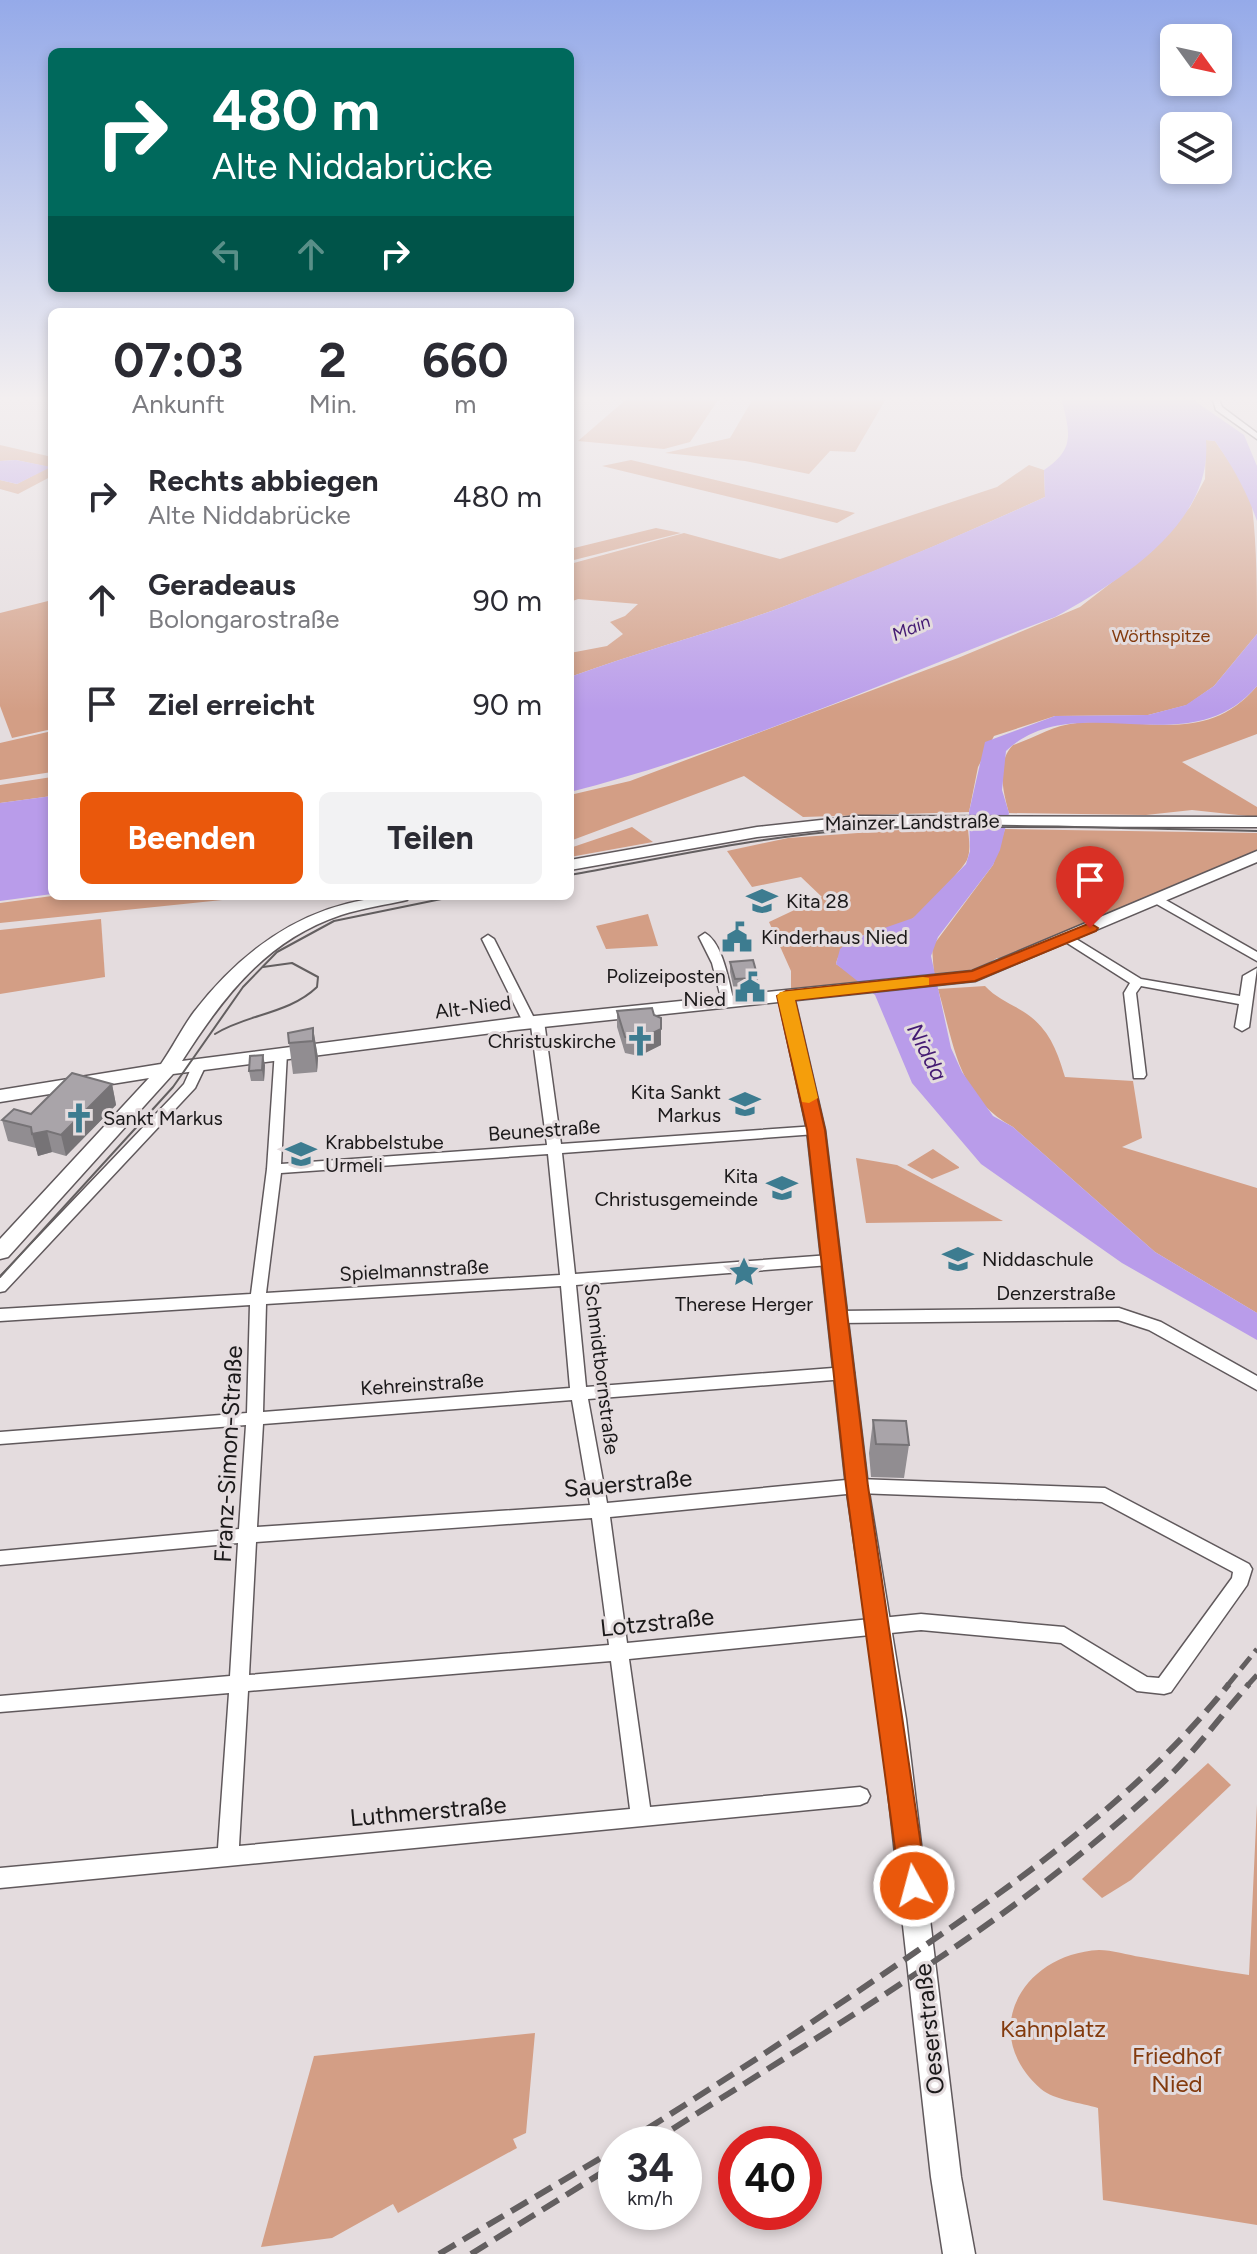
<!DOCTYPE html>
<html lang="de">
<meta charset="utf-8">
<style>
body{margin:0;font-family:Figtree,sans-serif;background:#f2f2f3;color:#2b2b33;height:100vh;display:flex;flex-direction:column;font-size:30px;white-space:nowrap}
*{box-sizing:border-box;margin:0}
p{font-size:26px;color:#7c7c81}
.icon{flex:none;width:44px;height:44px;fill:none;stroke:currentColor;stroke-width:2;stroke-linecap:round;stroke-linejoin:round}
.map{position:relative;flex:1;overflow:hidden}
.side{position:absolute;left:48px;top:308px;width:526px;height:592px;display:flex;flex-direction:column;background:#fff;border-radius:12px;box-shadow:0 4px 12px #0003}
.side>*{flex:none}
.hud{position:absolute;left:48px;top:48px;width:526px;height:244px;border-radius:12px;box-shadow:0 4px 12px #0003;background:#00695c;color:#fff;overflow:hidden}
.needle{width:52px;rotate:123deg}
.controls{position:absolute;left:1160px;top:24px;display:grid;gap:16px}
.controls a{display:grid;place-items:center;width:72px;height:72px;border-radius:12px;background:#fff;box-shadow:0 4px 12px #0003;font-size:40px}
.speed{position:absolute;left:598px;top:2126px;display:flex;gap:16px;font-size:40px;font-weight:700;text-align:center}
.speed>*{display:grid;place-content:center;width:104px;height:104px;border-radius:50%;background:#fff;box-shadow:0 4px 12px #0003;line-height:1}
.speed small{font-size:20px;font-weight:400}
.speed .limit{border:12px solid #d22;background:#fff;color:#111}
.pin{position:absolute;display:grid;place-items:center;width:68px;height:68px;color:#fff;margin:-82px -34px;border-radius:50% 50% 50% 0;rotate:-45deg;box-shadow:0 0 8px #0007}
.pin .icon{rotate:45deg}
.me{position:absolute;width:88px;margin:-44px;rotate:353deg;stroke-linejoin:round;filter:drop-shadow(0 0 6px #0008)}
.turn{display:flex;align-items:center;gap:28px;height:168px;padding:0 32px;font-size:36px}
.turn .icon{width:104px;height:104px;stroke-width:2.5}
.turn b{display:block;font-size:56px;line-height:68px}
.lanes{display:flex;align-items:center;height:76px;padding:0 32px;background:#0003;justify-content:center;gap:40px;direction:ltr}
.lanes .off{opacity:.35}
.eta{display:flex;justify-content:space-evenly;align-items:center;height:136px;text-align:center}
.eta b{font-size:48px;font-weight:700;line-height:56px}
.primary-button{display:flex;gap:16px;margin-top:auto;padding:16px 32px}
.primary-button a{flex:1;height:92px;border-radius:12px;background:#ea580c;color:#fff;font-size:32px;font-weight:700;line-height:92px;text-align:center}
.primary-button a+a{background:#f2f2f3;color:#2b2b33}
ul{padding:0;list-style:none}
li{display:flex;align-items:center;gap:24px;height:104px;padding:0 32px}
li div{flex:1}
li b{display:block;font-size:30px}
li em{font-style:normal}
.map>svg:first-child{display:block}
.green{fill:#d39e85}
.water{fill:#b99cea}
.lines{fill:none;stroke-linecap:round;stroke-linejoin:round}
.minor-casing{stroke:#60595c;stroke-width:3}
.tertiary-casing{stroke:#60595c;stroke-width:3}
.secondary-casing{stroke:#60595c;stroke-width:3}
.minor{fill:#fff;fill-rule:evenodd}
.tertiary{fill:#fff;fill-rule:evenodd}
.secondary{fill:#fff;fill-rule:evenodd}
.tram{stroke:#635f60;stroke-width:2}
.rail-far1{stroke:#635f60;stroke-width:5;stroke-dasharray:15 7;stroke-linecap:butt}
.rail{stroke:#635f60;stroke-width:6;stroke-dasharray:19 9;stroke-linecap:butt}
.wall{fill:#918d91}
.shaded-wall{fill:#767376}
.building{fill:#a9a4a9;stroke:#767376;stroke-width:2}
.route{fill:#ea580c;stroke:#983908;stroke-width:2}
.slow{fill:#f59e0b}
.labels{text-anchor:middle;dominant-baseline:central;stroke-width:6;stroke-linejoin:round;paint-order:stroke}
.far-water-label{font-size:18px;font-style:italic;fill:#441a73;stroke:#e4dcde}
.far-park-label{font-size:18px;fill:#833a0d;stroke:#e4dcde}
.street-label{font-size:20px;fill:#1b191a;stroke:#e4dcde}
.poi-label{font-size:20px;fill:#1b191a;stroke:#e4dcde;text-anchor:start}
.water-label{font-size:22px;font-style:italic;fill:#441a73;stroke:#e4dcde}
.near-street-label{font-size:24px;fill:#1b191a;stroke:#e4dcde}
.near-park-label{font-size:24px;fill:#833a0d;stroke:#e4dcde}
</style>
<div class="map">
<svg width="1257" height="2254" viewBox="0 0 1257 2254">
<rect width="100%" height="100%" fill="#e4dcde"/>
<g class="green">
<polygon points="629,397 720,397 690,442 664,449 578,441"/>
<polygon points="754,397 887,397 855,452 830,451 809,474 745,461 665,453 730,438"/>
<path d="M1206 440 1215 441C1227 459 1243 479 1251 499 1257 539 1257 592 1257 634L1214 686 1187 705 1148 715 1055 716 994 736 978 767 969 812 803 817 744 776 570 841V795L630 781 958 658 1080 607 1151 552 1190 507 1205 479Z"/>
<polygon points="0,445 52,457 52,476 18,494 0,489 0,480 17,484 49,467 16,460 0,461"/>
<polygon points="631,460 855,513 837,523 602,466"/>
<path d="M1029 465 1044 470 1045 497C960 536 873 573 785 606 715 632 641 651 570 677V653L607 646 623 634 610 622 625 616 638 604 578 599 570 602V564L684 533 780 559 997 487Z"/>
<polygon points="656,528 681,533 570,561 570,549"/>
<polygon points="52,600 52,729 12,738 0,706 0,613"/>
<path d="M1257 686V734L1182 762 1257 807V817L1192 810 1146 815 1009 813C1003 792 996 762 1013 745 1035 738 1053 725 1077 723 1143 716 1206 747 1257 686Z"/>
<polygon points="52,731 52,772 0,780 0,743"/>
<polygon points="52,777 52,796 0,803 0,785"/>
<polygon points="632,827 653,842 570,857 570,848"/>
<path d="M914 829H968C969 840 971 850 967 860 962 870 921 913 912 919 884 936 846 927 836 964L863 982 791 990V971L769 922 822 897 801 877 752 887 727 851 788 838Z"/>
<polygon points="1005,829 1257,833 1257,852 1004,958 997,958 977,970 934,975 932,947 993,865"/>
<polygon points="52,896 260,896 0,923 0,903"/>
<polygon points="648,914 658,946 606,949 596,926"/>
<polygon points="101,919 105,977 0,994 0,930"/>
<path d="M985 986C999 1001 1016 1005 1031 1017 1051 1033 1058 1054 1065 1077L1133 1081 1142 1138 1122 1147 1257 1188V1313L1155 1252 1013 1127C957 1096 954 1044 938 989Z"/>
<polygon points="933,1149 959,1167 959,1168 932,1179 907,1165"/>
<polygon points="856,1158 897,1165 1003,1221 866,1223"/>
<polygon points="1208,1763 1231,1785 1131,1880 1102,1898 1082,1879"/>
<path d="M1257 1804V2225L1103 2200 1098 2108C1082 2103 1054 2100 1041 2089 977 2033 1022 1954 1099 1950 1112 1950 1128 1955 1141 1957 1177 1963 1213 1970 1249 1975Z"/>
<polygon points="535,2033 526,2133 513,2139 517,2148 398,2213 393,2204 332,2238 261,2247 314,2056"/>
</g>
<g class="water">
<path d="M1061 397H1189L1244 435 1257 466V521C1247 492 1233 467 1215 441L1206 440C1213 524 1120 581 1055 617 895 677 736 750 570 792V677C641 651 715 632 785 606 873 572 960 536 1045 497L1044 470C1077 448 1069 431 1061 397Z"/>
<polygon points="16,460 51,467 17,484 0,480 0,461"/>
<path d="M1257 634V686C1188 767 1076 685 1006 751L1002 790 1009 813 1000 850 993 865 938 937 931 956 951 1048 962 1072 993 1116 1013 1127 1155 1252 1257 1313V1340L1122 1263 981 1164 912 1083 875 995 836 964 840 949 850 940 913 918 966 864 970 851 969 812 985 742 1055 716 1148 715 1186 705 1214 686Z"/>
<polygon points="52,796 52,894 0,901 0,803"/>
</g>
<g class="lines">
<g class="minor-casing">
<g id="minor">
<polygon points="1212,397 1218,397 1222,407 1257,433 1257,439 1216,410"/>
<polygon points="1157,895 1257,952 1257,961 1153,902 1151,899"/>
<path d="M705 933C723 943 729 983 734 1002L733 1005H723L722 1002 712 963 699 937Z"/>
<polygon points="1068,934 1141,979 1240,996 1243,976 1257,968 1249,1027 1242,1031 1235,1027 1239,1004 1141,986 1136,993 1146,1075 1144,1078 1134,1078 1124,993 1130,983 1064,941 1062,938 1064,935"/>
<path d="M488 935 494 939 534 1018H542L544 1021 561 1144 816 1126 823 1130 816 1134 562 1153 575 1274 830 1255 835 1256 838 1260 835 1264 830 1265 576 1285 586 1387 846 1367 852 1369 854 1373 852 1377 846 1379 588 1399 607 1503 857 1479 1105 1488 1249 1564 1252 1569 1247 1585 1171 1692 1164 1694 1137 1691 1061 1643 921 1630 629 1659 650 1807 860 1787 867 1790 870 1796 867 1802 860 1805 0 1888V1868L218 1848 229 1693 0 1712V1696L230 1676 238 1543 0 1565V1551L239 1529 246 1425 0 1444V1432L247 1413 250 1305 0 1321V1309L251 1294 267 1169 275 1050H285L287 1053 281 1164 547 1145 531 1026 523 1022 482 939ZM548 1154 560 1275 266 1293 281 1173ZM561 1286 570 1388 263 1412 266 1304ZM572 1400 590 1505 257 1527 263 1424ZM857 1493 1102 1502 1233 1572 1232 1578 1159 1678 1147 1677 1064 1627 921 1614 627 1643 610 1517ZM592 1518 609 1645 249 1675 256 1542ZM611 1661 630 1809 239 1846 248 1691Z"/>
<polygon points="199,1061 206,1065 195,1088 5,1291 0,1292 0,1277 172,1097 184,1084 194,1062"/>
<polygon points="1119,1308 1161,1322 1257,1376 1257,1390 1149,1330 1118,1320 838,1323 832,1321 830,1317 832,1313 838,1311"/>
</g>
</g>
<g class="tertiary-casing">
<polygon id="tertiary" points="786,991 794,996 825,1130 868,1486 906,1719 961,2177 975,2254 943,2254 931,2177 880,1719 846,1486 807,1130 778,996"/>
</g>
<g class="secondary-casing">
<g id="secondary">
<polygon points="858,816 1257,817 1257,827 858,826 757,837 570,870 570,860 757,827"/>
<path d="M1257 851V862L975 981 515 1030 173 1074 8 1257 0 1259V1239L149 1078 0 1102V1090L161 1064C173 1047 182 1028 194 1012 249 941 318 896 409 896L407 900C385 905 363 908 341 915 266 940 223 997 182 1061L515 1018 972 971Z"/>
</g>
</g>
<use href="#minor" class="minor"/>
<use href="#tertiary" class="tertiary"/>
<use href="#secondary" class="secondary"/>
<g class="tram">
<path d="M570 875C663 858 757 837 851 830 986 821 1122 829 1257 831"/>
<path d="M215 1034C247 1014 289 1014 317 987L318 977 292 963 263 967"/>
<polyline points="0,1277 173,1087 243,987 277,952 334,921 456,896"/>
</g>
<g class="rail-far1">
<polyline points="1227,1686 1257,1649"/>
<polyline points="1247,1686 1257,1675"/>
</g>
<g class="rail">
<path d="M623 2144C722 2082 820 2018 917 1951 1029 1874 1143 1792 1229 1684"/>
<path d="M649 2144C822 2033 1004 1929 1156 1789 1190 1758 1218 1719 1249 1684"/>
<polyline points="439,2254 616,2149"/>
<polyline points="471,2254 616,2164"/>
</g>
</g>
<g class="wall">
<polygon points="730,962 758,978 757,988 734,990 730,972"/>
<polygon points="617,1011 661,1045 639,1056 625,1053 617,1027"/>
<polygon points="313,1028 318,1058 317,1072 293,1074 289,1043"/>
<polygon points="265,1065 264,1081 251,1081 249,1071"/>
<polygon points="112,1084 116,1105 66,1156 52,1152 38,1156 36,1148 8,1141 2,1120 31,1114"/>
<polygon points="873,1420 909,1445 904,1478 871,1477 869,1453"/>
</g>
<g class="shaded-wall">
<polygon points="313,1028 318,1058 317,1072 313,1041"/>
<polygon points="661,1029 661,1045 639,1056 639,1040"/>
<polygon points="263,1055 265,1065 264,1081 262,1070"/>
<polygon points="112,1084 116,1105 66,1156 61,1135"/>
<polygon points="47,1131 52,1152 38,1156 32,1134"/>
</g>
<g class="building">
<polygon points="753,960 758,978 735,979 730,962"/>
<polygon points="652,1008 654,1015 661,1018 661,1029 639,1040 625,1037 617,1011"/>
<polygon points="313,1028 313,1041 289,1043 288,1033"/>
<polygon points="263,1055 262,1070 249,1071 250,1056"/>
<polygon points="72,1073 112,1084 61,1135 47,1131 32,1134 31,1127 2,1120 14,1109 31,1114"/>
<polygon points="873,1420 906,1421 909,1445 876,1444"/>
</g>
<linearGradient id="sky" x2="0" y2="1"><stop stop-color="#95aae9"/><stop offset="0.56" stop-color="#f3eff0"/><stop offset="1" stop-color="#f3eff0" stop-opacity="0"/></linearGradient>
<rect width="1257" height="712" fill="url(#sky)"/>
<polygon class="route" points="1090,923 1098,928 1096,931 975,981 795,1000 825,1130 868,1486 927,1886 923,1895 914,1898 904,1895 900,1886 846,1486 807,1130 777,996 786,991 972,971"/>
<polygon class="slow" points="923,977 929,978 929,985 795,1000 818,1098 809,1103 802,1102 777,996 780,992"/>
<defs>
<g id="school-bare" transform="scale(2.4)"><path d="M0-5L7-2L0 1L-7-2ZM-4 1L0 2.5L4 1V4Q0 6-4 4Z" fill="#3d7c90" stroke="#e4dcde" stroke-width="2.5" paint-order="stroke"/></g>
<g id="civic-bare" transform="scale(2.4)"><path d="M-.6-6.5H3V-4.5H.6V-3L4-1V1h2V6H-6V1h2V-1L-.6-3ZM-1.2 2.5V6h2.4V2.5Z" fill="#3d7c90" stroke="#e4dcde" stroke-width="2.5" paint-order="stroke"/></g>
<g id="church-bare" transform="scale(2.4)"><path d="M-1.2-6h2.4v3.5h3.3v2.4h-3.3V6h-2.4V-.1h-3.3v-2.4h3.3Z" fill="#3d7c90" stroke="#e4dcde" stroke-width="2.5" paint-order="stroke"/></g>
<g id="sight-bare" transform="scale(2.4)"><path d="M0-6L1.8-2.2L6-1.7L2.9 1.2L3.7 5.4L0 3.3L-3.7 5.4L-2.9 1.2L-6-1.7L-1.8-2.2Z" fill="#3d7c90" stroke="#e4dcde" stroke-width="2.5" paint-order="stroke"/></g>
</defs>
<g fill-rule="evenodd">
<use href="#school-bare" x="762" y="901"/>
<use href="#civic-bare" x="737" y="937"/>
<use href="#civic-bare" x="750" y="987"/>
<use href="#church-bare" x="640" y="1041"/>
<use href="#school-bare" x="745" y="1104"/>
<use href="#church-bare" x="79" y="1118"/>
<use href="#school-bare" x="301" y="1154"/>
<use href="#school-bare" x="782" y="1188"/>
<use href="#school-bare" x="958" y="1259"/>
<use href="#sight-bare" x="744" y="1272"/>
</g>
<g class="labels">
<g class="far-water-label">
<text transform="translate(911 628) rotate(-23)">Main</text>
</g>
<g class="far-park-label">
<text x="1161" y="636">Wörthspitze</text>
</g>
<g class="street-label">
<text transform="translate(912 822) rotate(-1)">Mainzer Landstraße</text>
<text transform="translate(473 1007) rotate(-7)">Alt-Nied</text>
<text transform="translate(544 1130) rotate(-4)">Beunestraße</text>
<text transform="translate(414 1270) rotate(-3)">Spielmannstraße</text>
<text x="1056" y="1293">Denzerstraße</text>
<text transform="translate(602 1369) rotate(83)">Schmidtbornstraße</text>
<text transform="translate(422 1384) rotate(-4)">Kehreinstraße</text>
</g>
<g class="poi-label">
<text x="786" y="901">Kita 28</text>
<text x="761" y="937">Kinderhaus Nied</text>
<text x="726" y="976" text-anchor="end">Polizeiposten<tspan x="726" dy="23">Nied</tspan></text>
<text x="616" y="1041" text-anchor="end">Christuskirche</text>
<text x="721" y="1092" text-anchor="end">Kita Sankt<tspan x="721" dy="23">Markus</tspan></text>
<text x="103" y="1118">Sankt Markus</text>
<text x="325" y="1142">Krabbelstube<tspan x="325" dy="23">Urmeli</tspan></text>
<text x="758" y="1176" text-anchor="end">Kita<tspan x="758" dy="23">Christusgemeinde</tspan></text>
<text x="982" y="1259">Niddaschule</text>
<text x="744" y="1304" text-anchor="middle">Therese Herger</text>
</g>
<g class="water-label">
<text transform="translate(927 1052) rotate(63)">Nidda</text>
</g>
<g class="near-street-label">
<text transform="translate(228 1454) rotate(-87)">Franz-Simon-Straße</text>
<text transform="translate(628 1483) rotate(-5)">Sauerstraße</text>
<text transform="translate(657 1622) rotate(-6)">Lotzstraße</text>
<text transform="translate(428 1811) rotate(-5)">Luthmerstraße</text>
<text transform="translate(929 2029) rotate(-96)">Oeserstraße</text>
</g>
<g class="near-park-label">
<text x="1053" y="2028">Kahnplatz</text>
<text x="1177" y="2055">Friedhof<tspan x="1177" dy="28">Nied</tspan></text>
</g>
</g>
</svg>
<div class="controls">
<a><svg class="needle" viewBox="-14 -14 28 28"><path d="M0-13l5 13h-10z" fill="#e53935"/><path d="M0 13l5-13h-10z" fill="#7c7c81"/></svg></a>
<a><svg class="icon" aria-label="layers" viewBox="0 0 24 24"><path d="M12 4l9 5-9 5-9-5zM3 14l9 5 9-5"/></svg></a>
</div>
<div class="speed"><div>34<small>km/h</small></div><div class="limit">40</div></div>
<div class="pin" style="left:1090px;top:928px;background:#d93025"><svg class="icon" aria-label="arrive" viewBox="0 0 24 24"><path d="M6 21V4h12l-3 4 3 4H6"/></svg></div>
<svg class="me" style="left:914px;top:1886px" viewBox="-20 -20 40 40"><circle r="17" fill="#ea580c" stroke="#fff" stroke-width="3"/><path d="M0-11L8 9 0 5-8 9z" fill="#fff"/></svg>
<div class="hud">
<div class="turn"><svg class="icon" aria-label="right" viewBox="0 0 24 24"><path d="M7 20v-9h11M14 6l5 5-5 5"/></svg><div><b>480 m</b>Alte Niddabrücke</div></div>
<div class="lanes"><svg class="icon off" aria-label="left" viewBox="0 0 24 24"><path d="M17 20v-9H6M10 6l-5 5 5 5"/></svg><svg class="icon off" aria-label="ahead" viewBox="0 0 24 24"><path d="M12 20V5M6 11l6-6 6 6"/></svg><svg class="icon" aria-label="right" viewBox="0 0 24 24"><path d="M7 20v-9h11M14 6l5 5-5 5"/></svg></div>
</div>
<section class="side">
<div class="eta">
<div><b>07:03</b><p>Ankunft</p></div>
<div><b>2</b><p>Min.</p></div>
<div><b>660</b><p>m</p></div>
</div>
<ul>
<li><svg class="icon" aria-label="right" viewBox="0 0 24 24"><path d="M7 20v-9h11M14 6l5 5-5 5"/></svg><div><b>Rechts abbiegen</b><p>Alte Niddabrücke</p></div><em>480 m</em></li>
<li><svg class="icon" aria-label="ahead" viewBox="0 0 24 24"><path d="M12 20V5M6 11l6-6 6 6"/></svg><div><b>Geradeaus</b><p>Bolongarostraße</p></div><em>90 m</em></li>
<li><svg class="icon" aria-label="arrive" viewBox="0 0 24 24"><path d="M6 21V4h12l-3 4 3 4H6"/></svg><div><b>Ziel erreicht</b></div><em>90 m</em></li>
</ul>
<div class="primary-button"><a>Beenden</a><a>Teilen</a></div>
</section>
</div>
